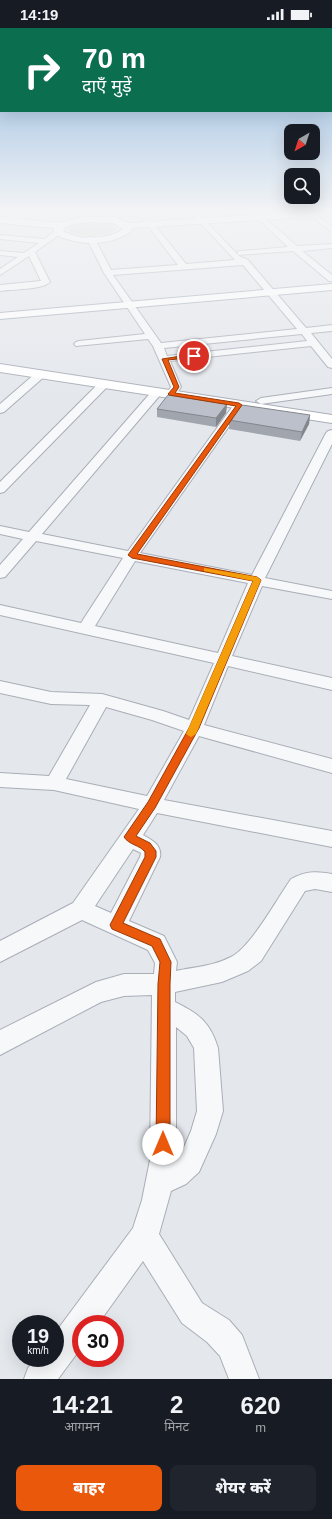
<!DOCTYPE html>
<html lang="hi">
<meta charset="utf-8">
<style>
body{margin:0;font-family:Helvetica,"Noto Sans Devanagari",sans-serif;background:#20242c;color:#f1f3f6;height:100vh;display:flex;flex-direction:column;font-size:15px;white-space:nowrap}
*{box-sizing:border-box;margin:0}
p{font-size:13px;color:#9ea1a6}
.icon{flex:none;width:22px;height:22px;fill:none;stroke:currentColor;stroke-width:2;stroke-linecap:round;stroke-linejoin:round}
.map{position:relative;height:1351px;overflow:hidden}
.drawer{display:flex;flex-direction:column;background:#171b24;flex:1}
.drawer>*{flex:none}
.hud{position:absolute;left:0px;top:0px;width:332px;height:84px;box-shadow:0 4px 16px #0002;background:#0b6e4f;color:#fff;overflow:hidden}
.needle{width:26px;rotate:219deg}
.buttons{position:absolute;left:284px;top:96px;display:grid;gap:8px}
.buttons a{display:grid;place-items:center;width:36px;height:36px;border-radius:8px;background:#171b24;box-shadow:0 4px 16px #0002;font-size:20px}
.speed{position:absolute;left:12px;top:1287px;display:flex;gap:8px;font-size:20px;font-weight:700;text-align:center}
.speed>*{display:grid;place-content:center;width:52px;height:52px;border-radius:50%;background:#171b24;box-shadow:0 4px 16px #0002;line-height:1}
.speed small{font-size:10px;font-weight:400}
.speed .limit{border:6px solid #d22;background:#fff;color:#111}
.pin{position:absolute;display:grid;place-items:center;width:34px;height:34px;color:#fff;margin:-17px;border:2px solid #fff;border-radius:50%;box-shadow:0 1px 4px #0007}
.me{position:absolute;width:44px;margin:-22px;rotate:0deg;stroke-linejoin:round;filter:drop-shadow(0 0 3px #0008)}
.turn{display:flex;align-items:center;gap:14px;height:84px;padding:0 16px;font-size:18px}
.turn .icon{width:52px;height:52px;stroke-width:2.5}
.turn b{display:block;font-size:28px;line-height:34px}
.eta{display:flex;justify-content:space-evenly;align-items:center;height:68px;text-align:center}
.eta b{font-size:24px;font-weight:800;line-height:28px}
.action{display:flex;gap:8px;margin-top:auto;padding:8px 16px}
.action a{flex:1;height:46px;border-radius:8px;background:#ea580c;color:#fff;font-size:16px;font-weight:800;line-height:46px;text-align:center}
.action a+a{background:#20242c;color:#f1f3f6}
.status{display:flex;justify-content:space-between;align-items:center;height:28px;padding:0 20px;background:#171b24;direction:ltr}
.status svg{height:11px;fill:currentColor}
.map>svg:first-child{display:block}
.green{fill:#c9d6c5}
.lines{fill:none;stroke-linecap:round;stroke-linejoin:round}
.street-casing{stroke:#a9aeb7;stroke-width:2}
.secondary-casing{stroke:#a9aeb7;stroke-width:2}
.primary-casing{stroke:#a3abb8;stroke-width:2}
.street{fill:#f7f8fa;fill-rule:evenodd}
.secondary{fill:#fff;fill-rule:evenodd}
.primary{fill:#fff;fill-rule:evenodd}
.wall{fill:#a1a5ae}
.shaded-wall{fill:#83868d}
.building{fill:#bbc0ca;stroke:#83868d}
.route{fill:#ea580c;stroke:#983908}
.slow{fill:#f59e0b}
</style>
<div class="status"><b>14:19</b><svg viewBox="0 0 49 12"><path d="M0 12V9h3v3zM5 12V6h3v6zM10 12V3h3v9zM15 12V0h3v12zM26 1h20v11H26zM47 4h2v5h-2z"/></svg></div>
<div class="map">
<svg width="332" height="1351" viewBox="0 0 332 1351">
<rect width="100%" height="100%" fill="#e4e7ec"/>
<path class="green" d="M100 193 109 195 116 199V202C107 209 73 212 67 201 74 192 90 194 100 193Z"/>
<g class="lines">
<g class="street-casing">
<g id="street">
<path d="M138 185H145L186 236 235 232 191 185H198L239 228 248 232 306 300 332 297V303L311 305 332 331V340L328 339 311 318 170 333 181 359 175 368 171 369 166 366 171 359 153 318 148 311 76 318 74 316 76 314 79 313 145 306 104 245 87 211 88 209H94L95 211 111 242 178 237ZM243 237 297 301 161 315 113 247ZM302 306 307 313 167 328 164 320Z"/>
<polygon points="252,185 259,185 297,218 332,216 332,220 302,223 332,247 332,253 329,253 293,223 238,227 238,223 241,223 288,219"/>
<polygon points="307,185 314,185 332,199 332,204"/>
<path d="M56 202H59L63 204 35 224 50 254C42 262 12 261 0 263V257L41 253 29 228 0 247V241L18 229 0 227V223L24 225 39 215 0 211V207L44 211Z"/>
<polygon points="41,343 46,346 45,348 4,384 0,385 0,376 37,344"/>
<polygon points="104,353 109,356 108,358 4,464 0,465 0,454 100,354"/>
<polygon points="332,360 332,366 261,376 256,373 261,370"/>
<path d="M157 361 162 364 161 366 42 506 128 523 235 375 239 374 244 377 140 525 252 547 326 405 328 403 332 402V416L265 550 332 563V571L262 558 232 628 332 650V662L228 638 204 697 332 731V745L199 708 164 772 332 803V819L157 785 143 807C152 812 162 817 160 829L129 893 164 908 177 934 176 943C194 939 214 938 231 929 251 919 277 871 291 851 305 843 317 843 332 846V864L315 861 305 863 261 933 248 943 222 954 175 964V974C199 986 210 994 218 1020L223 1083 216 1106 199 1144 186 1156 171 1163 159 1206 202 1275 229 1292 242 1307 259 1351H229L220 1328 207 1314 182 1295 143 1233 98 1296H81V1320L58 1351H24L28 1340 36 1330H55V1305L133 1200 142 1172 150 1132 152 967 124 968 101 974 0 1027V1002L96 954 124 946H154L155 935 148 922 82 892 0 934V913L73 875 139 781 54 762 0 759V745L49 748 90 677 51 676 0 665V653L51 664 102 666 163 683 189 692 214 635 0 587V577L81 595 123 530 36 513 5 549 0 550V537L23 511 0 506V498L29 504 153 362ZM135 533 248 555 218 625 95 598ZM106 679 152 692 184 703 147 768 66 751ZM133 821 141 825 140 829 111 885 95 878ZM176 999 187 1008 194 1020 197 1083 191 1103 181 1126 176 1130Z"/>
</g>
</g>
<g class="secondary-casing">
<g id="secondary">
<path d="M284 185H330L326 188 132 200 131 204C112 216 88 218 67 211 60 209 55 207 53 200L0 195V189L59 195 82 189H115L128 195ZM91 194 113 195 123 201C106 212 81 213 63 203L65 199 74 196Z"/>
<polygon points="0,336 332,387 332,395 0,344"/>
</g>
</g>
<g class="primary-casing">
<polygon id="primary" points="332,256 332,262 0,291 0,285"/>
</g>
<use href="#street" class="street"/>
<use href="#secondary" class="secondary"/>
<use href="#primary" class="primary"/>
</g>
<g class="wall">
<polygon points="227,376 226,385 216,399 157,389 157,381"/>
<polygon points="310,387 309,396 300,413 229,401 229,392"/>
</g>
<g class="shaded-wall">
<polygon points="227,376 226,385 216,399 216,390"/>
<polygon points="310,387 309,396 300,413 302,404"/>
</g>
<g class="building">
<polygon points="168,367 227,376 216,390 157,381"/>
<polygon points="242,377 310,387 302,404 229,392"/>
</g>
<linearGradient id="sky" x2="0" y2="1"><stop stop-color="#8bb4dd"/><stop offset="0.49" stop-color="#f3f4f6"/><stop offset="1" stop-color="#f3f4f6" stop-opacity="0"/></linearGradient>
<rect width="332" height="374" fill="url(#sky)"/>
<path class="route" d="M194 326 196 327V329L168 332 179 359 175 365 239 375 242 377 137 526 257 549 261 552 199 700 155 780 136 808 150 815 156 823V829L123 895 160 911 171 934 170 956V1116L168 1121 163 1123 158 1121 156 1116 158 956 160 934 152 918 112 901 110 897 145 829V824C140 817 129 817 124 809L148 774 189 700 253 553 132 530 128 527 236 378 169 367 168 366 174 359 162 331Z"/>
<polygon class="slow" points="204,540 257,549 261,552 196,706 191,709 186,706 253,553 204,543"/>
</svg>
<div class="buttons">
<a><svg class="needle" viewBox="-14 -14 28 28"><path d="M0-13l5 13h-10z" fill="#e53935"/><path d="M0 13l5-13h-10z" fill="#9ea1a6"/></svg></a>
<a><svg class="icon" aria-label="search" viewBox="0 0 24 24"><circle cx="10" cy="10" r="6"/><path d="M15 15l6 6"/></svg></a>
</div>
<div class="speed"><div>19<small>km/h</small></div><div class="limit">30</div></div>
<div class="pin" style="left:194px;top:328px;background:#d93025"><svg class="icon" aria-label="arrive" viewBox="0 0 24 24"><path d="M6 21V4h12l-3 4 3 4H6"/></svg></div>
<svg class="me" style="left:163px;top:1116px" viewBox="-20 -20 40 40"><circle r="19" fill="#fff"/><path d="M0-13L10 11 0 6-10 11z" fill="#ea580c"/></svg>
<div class="hud">
<div class="turn"><svg class="icon" aria-label="right" viewBox="0 0 24 24"><path d="M7 20v-9h11M14 6l5 5-5 5"/></svg><div><b>70 m</b>दाएँ मुड़ें</div></div>
</div>
</div>
<section class="drawer">
<div class="eta">
<div><b>14:21</b><p>आगमन</p></div>
<div><b>2</b><p>मिनट</p></div>
<div><b>620</b><p>m</p></div>
</div>
<div class="action"><a>बाहर</a><a>शेयर करें</a></div>
</section>
